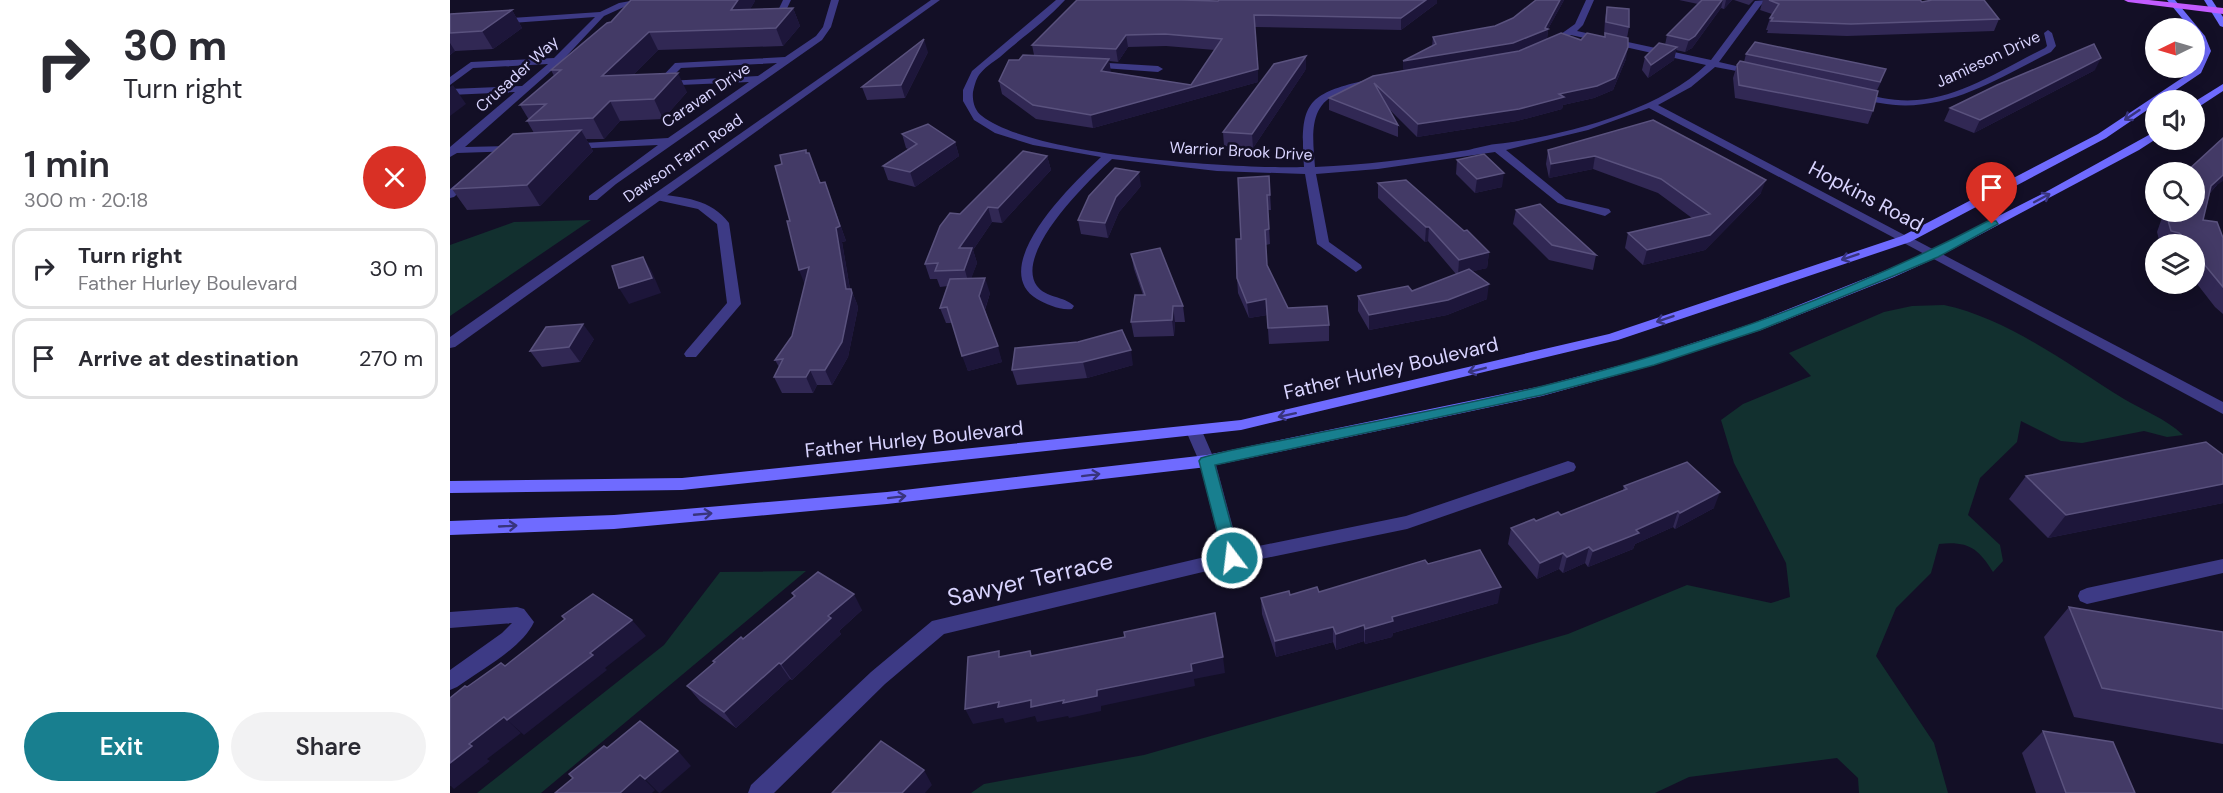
<!DOCTYPE html>
<meta charset="utf-8">
<style>
body{margin:0;font-family:"DM Sans",sans-serif;background:#f2f2f3;color:#2b2b33;height:100vh;display:flex;flex-direction:column;font-size:22px;white-space:nowrap}
*{box-sizing:border-box;margin:0}
p{font-size:20px;color:#7c7c81}
.icon{flex:none;width:33px;height:33px;fill:none;stroke:currentColor;stroke-width:2;stroke-linecap:round;stroke-linejoin:round}
.map{position:relative;flex:1;overflow:hidden}
.sheet{display:flex;flex-direction:column;background:#fff;width:450px}
.sheet>*{flex:none}
.top-card{background:#fff;color:#2b2b33;overflow:hidden}
.needle{width:39px;rotate:265deg}
.fabs{position:absolute;left:1695px;top:18px;display:grid;gap:12px}
.fabs a{display:grid;place-items:center;width:60px;height:60px;border-radius:50%;background:#fff;box-shadow:0 3px 15px #0003;font-size:30px}
.pin{position:absolute;display:grid;place-items:center;width:51px;height:51px;color:#fff;margin:-62px -26px;border-radius:50% 50% 50% 0;rotate:-45deg;box-shadow:0 0 6px #0007}
.pin .icon{rotate:45deg}
.me{position:absolute;width:66px;margin:-33px;rotate:345deg;stroke-linejoin:round;filter:drop-shadow(0 0 4px #0008)}
.turn{display:flex;align-items:center;gap:21px;height:126px;padding:0 24px;font-size:27px}
.turn .icon{width:78px;height:78px;stroke-width:2.5}
.turn b{display:block;font-size:42px;line-height:51px}
.round{display:grid;place-items:center;flex:none;width:63px;height:63px;border-radius:32px;background:#f2f2f3}
.summary{display:flex;align-items:center;justify-content:space-between;height:102px;padding:0 24px}
h1{font-size:36px;font-weight:600;line-height:45px}
.primary-button{display:flex;gap:12px;margin-top:auto;padding:12px 24px}
.primary-button a{flex:1;height:69px;border-radius:36px;background:#187f8f;color:#fff;font-size:24px;font-weight:600;line-height:69px;text-align:center}
.primary-button a+a{background:#f2f2f3;color:#2b2b33}
ul{padding:0;list-style:none}
li{display:flex;align-items:center;gap:18px;height:81px;margin:0 12px 9px;padding:0 12px;border:3px solid #e1e1e2;border-radius:18px}
li div{flex:1}
li b{display:block;font-size:22px}
li em{font-style:normal}
main{display:flex;flex:1;min-height:0}
.map>svg:first-child{display:block}
.green{fill:#12302f}
.lines{fill:none;stroke-linecap:round;stroke-linejoin:round}
.minor{fill:#3d3a85;fill-rule:evenodd}
.tertiary{fill:#3d3a85;fill-rule:evenodd}
.secondary{fill:#6f6bff;fill-rule:evenodd}
.primary{fill:#c25bff;fill-rule:evenodd}
.wall{fill:#312854;fill-rule:evenodd}
.shaded-wall{fill:#1d163a}
.building{fill:#433a66;stroke:#5a527e;stroke-width:1.5}
.oneway{stroke:#38347d}
.route{fill:#187f8f;stroke:#10535d;stroke-width:1.5}
.labels{text-anchor:middle;dominant-baseline:central;stroke-width:5;stroke-linejoin:round;paint-order:stroke}
.far-street-label{font-size:16px;fill:#d9d4ff;stroke:#130f26}
.street-label{font-size:20px;fill:#d9d4ff;stroke:#130f26}
.near-street-label{font-size:24px;fill:#d9d4ff;stroke:#130f26}
</style>
<main>
<section class="sheet">
<div class="top-card">
<div class="turn"><svg class="icon" aria-label="right" viewBox="0 0 24 24"><path d="M7 20v-9h11M14 6l5 5-5 5"/></svg><div><b>30 m</b>Turn right</div></div>
</div>
<div class="summary"><div><h1>1 min</h1><p>300 m · 20:18</p></div><a class="round" style="background:#d93025;color:#fff"><svg class="icon" aria-label="close" viewBox="0 0 24 24"><path d="M6 6l12 12M18 6L6 18"/></svg></a></div>
<ul>
<li><svg class="icon" aria-label="right" viewBox="0 0 24 24"><path d="M7 20v-9h11M14 6l5 5-5 5"/></svg><div><b>Turn right</b><p>Father Hurley Boulevard</p></div><em>30 m</em></li>
<li><svg class="icon" aria-label="arrive" viewBox="0 0 24 24"><path d="M6 21V4h12l-3 4 3 4H6"/></svg><div><b>Arrive at destination</b></div><em>270 m</em></li>
</ul>
<div class="primary-button"><a>Exit</a><a>Share</a></div>
</section>
<div class="map">
<svg width="1773" height="793" viewBox="0 0 1773 793">
<rect width="100%" height="100%" fill="#130f26"/>
<g class="green">
<polygon points="141,220 0,316 0,245 64,222"/>
<path d="M1494 305C1559 319 1617 364 1674 399 1694 411 1715 418 1733 435L1717 437 1694 431 1632 443 1611 441 1571 421 1567 442 1530 478 1518 515 1550 545 1553 561 1543 572C1528 548 1518 541 1489 544L1481 573 1446 608 1426 656 1484 743 1498 793H1409L1408 778 1387 758 1239 777 1205 793H521L534 784 694 755 1118 634 1237 585 1321 603 1340 597 1336 563 1284 463 1271 420 1293 404 1361 376 1339 353 1434 312 1462 306Z"/>
<polygon points="356,571 91,793 27,793 214,645 270,572"/>
</g>
<g class="lines">
<g class="minor">
<polygon points="186,0 204,0 174,7 154,16 110,63 15,147 64,146 69,149 68,151 7,153 0,157 0,147 65,92 0,95 0,89 72,86 98,64 23,68 0,85 0,77 21,62 104,58 145,17 48,24 45,23 45,19 150,12 169,3"/>
<polygon points="333,0 341,0 331,21 325,21 324,19"/>
<path d="M381 0H389L381 27 372 40 166 184 147 200H139V196L208 145 121 149 116 146 117 144 218 138 299 82 207 86V82L225 63 335 57 366 36 373 27ZM327 63 308 76 218 81 231 68Z"/>
<path d="M606 0H615C596 21 571 38 550 57 543 62 534 68 529 75 526 79 524 87 523 92 522 101 525 111 532 116 582 156 787 169 854 167 850 104 855 94 917 80L922 83C914 89 900 89 890 93 857 104 863 139 865 167 914 165 962 159 1011 151 1022 150 1035 145 1046 144 1110 137 1209 111 1256 65L1121 35 1111 38V34L1125 24 1136 0H1144L1133 25 1127 31 1261 60 1305 1 1317 0 1311 5 1269 62 1308 71V75L1265 67 1241 87 1208 105 1462 239 1460 242H1452L1199 108 1138 130 1056 150 1116 199 1159 209 1161 212 1155 216 1108 203 1045 152 928 169 866 174 879 242 911 265 912 268 906 272 867 244 855 174 767 171 662 159C640 179 563 253 587 286 596 298 614 296 624 306L622 309C611 311 596 304 587 299 535 267 625 181 651 157L583 145 545 133 524 120 513 101V90L522 71Z"/>
<path d="M1598 30 1602 33 1606 46 1601 52C1547 79 1493 115 1430 103 1421 102 1410 101 1403 96L1408 93C1427 97 1447 102 1467 100 1512 97 1556 67 1595 48L1597 46 1594 33Z"/>
<polygon points="642,62 708,66 713,69 708,72 639,67 639,63"/>
<polygon points="18,175 22,176 22,180 4,197 0,198 0,189"/>
<path d="M206 194C233 197 261 199 279 223L291 304 246 357H236L234 354 236 351 277 303 267 224 248 209 202 199 200 197Z"/>
<polygon points="744,426 750,427 752,431 765,461 789,550 956,516 1118,461 1124,463 1126,467 1124,471 957,529 782,565 494,634 435,684 324,793 298,793 301,785 421,672 482,621 772,553 749,461 736,431 738,427"/>
<polygon points="1773,559 1773,573 1637,604 1630,601 1628,596 1630,591 1637,588"/>
<path d="M67 607 74 609 84 622C72 648 31 670 7 687L0 690V670L52 633 62 623 0 628V612Z"/>
</g>
<g class="tertiary">
<polygon points="481,0 490,0 5,347 0,348 0,337"/>
<polygon points="1456,235 1773,402 1773,414 1452,242 1452,236"/>
</g>
<g class="secondary">
<polygon points="1717,0 1725,0 1755,36 1761,51 1751,73 1711,100 1706,100 1706,104 1656,138 1460,242 1168,340 791,430 232,490 0,493 0,481 232,478 791,420 1159,334 1452,236 1648,134 1744,70 1751,51 1744,28 1740,28"/>
<polygon points="1754,0 1762,0 1773,17 1773,27 1770,26"/>
<polygon points="1773,84 1773,91 1744,110 1744,102"/>
<polygon points="1706,131 1706,139 1689,150 1488,257 1444,277 1311,330 1204,365 1092,396 757,467 437,504 164,529 0,535 0,521 164,515 437,492 757,455 1092,386 1194,359 1301,324 1434,271 1480,251 1592,194"/>
</g>
<polygon class="primary" points="1674,0 1699,0 1773,8 1773,14 1678,2"/>
</g>
<g class="wall">
<path d="M769 0H987V3L951 30 805 27 808 82 643 128 586 119 552 94 549 81 569 60 584 55 582 45 768 1ZM716 46 765 50 741 85 660 72 659 61 668 62 678 47Z"/>
<polygon points="1086,0 1114,0 1098,29 1097,39 1131,40 1155,37 1155,35 1154,35 1155,19 1157,7 1179,27 1177,38 1176,59 1163,90 1144,98 1113,105 1112,109 1067,121 967,137 940,110 948,125 948,137 879,110 879,98 953,70 953,61 982,46 983,37 1045,26 1063,18"/>
<polygon points="1229,0 1282,0 1274,9 1271,8 1242,48 1235,52 1226,50 1224,60 1198,78 1192,70 1195,57 1215,45 1217,35 1248,4"/>
<polygon points="1284,0 1304,0 1299,5"/>
<polygon points="1313,0 1470,0 1472,2 1549,19 1544,31 1397,36 1317,33 1318,30 1316,30 1320,18 1322,14 1310,10"/>
<polygon points="305,1 300,9 343,8 350,26 333,46 208,50 183,75 237,92 213,119 170,121 154,139 136,139 143,151 90,206 17,210 2,189 84,133 77,121 79,120 70,105 104,76 101,70 161,22"/>
<polygon points="62,10 72,28 43,49 5,51 0,55 0,14"/>
<polygon points="478,52 455,98 417,100 412,87"/>
<polygon points="1296,54 1432,80 1427,90 1423,111 1418,124 1285,98 1283,78 1287,65 1294,62"/>
<polygon points="856,69 803,148 774,146 773,132"/>
<polygon points="1645,70 1524,133 1494,121 1500,108"/>
<polygon points="1203,120 1311,193 1255,250 1193,265 1175,248 1178,233 1242,218 1208,193 1143,169 1099,178 1096,164 1098,150"/>
<polygon points="452,134 505,142 509,156 465,187 438,180 433,166 458,149 456,148"/>
<polygon points="1773,138 1767,185 1760,193 1753,220 1773,238 1773,314 1765,307 1744,280 1744,244 1710,244 1707,232 1714,212 1744,212"/>
<polygon points="356,150 371,183 375,182 396,241 392,242 400,289 401,289 407,304 408,308 398,357 382,385 367,385 363,393 332,393 324,377 329,367 325,360 342,336 355,284 332,164"/>
<polygon points="597,156 601,170 552,223 542,222 523,250 527,263 521,278 540,293 535,310 552,362 518,371 502,323 496,323 490,308 498,286 490,287 487,279 480,279 475,264 510,214"/>
<polygon points="1007,160 1052,187 1025,193 1006,174"/>
<polygon points="819,176 821,210 818,210 820,244 816,245 817,265 838,308 879,325 879,341 819,344 817,315 799,318 788,293 787,278 791,239"/>
<polygon points="928,183 1039,252 1037,268 1023,271 1037,299 997,315 919,330 908,311 908,296 962,291 1006,274 978,241 975,242 928,198"/>
<polygon points="691,186 669,212 658,238 631,234 628,220"/>
<polygon points="1066,210 1146,255 1143,270 1099,260 1063,224"/>
<polygon points="681,254 733,306 735,322 725,322 724,336 684,337 681,322 693,295 684,269"/>
<polygon points="144,339 130,362 92,367 80,351"/>
<polygon points="565,348 683,365 637,378 567,385 562,370"/>
<polygon points="1773,455 1773,503 1598,538 1559,499 1576,476"/>
<polygon points="1174,486 1264,508 1225,529 1223,527 1185,544 1183,549 1138,567 1135,563 1113,573 1109,569 1087,579 1058,544 1061,528 1111,515 1173,490"/>
<polygon points="978,564 1048,603 943,633 942,637 915,644 914,641 886,650 883,642 826,657 812,614 811,598 869,592"/>
<polygon points="342,593 412,610 389,631 391,634 342,680 340,679 286,728 250,701 237,686 264,663 263,661 293,639 344,596"/>
<polygon points="1619,607 1773,632 1773,744 1624,717 1594,637"/>
<polygon points="1593,731 1685,793 1586,793 1572,753"/>
</g>
<g class="shaded-wall">
<polygon points="288,0 305,0 305,1 289,28 281,10"/>
<polygon points="976,0 987,0 987,3 951,30 951,18"/>
<polygon points="1110,0 1114,0 1098,29 1097,40 1061,54 953,72 953,61 1095,28"/>
<polygon points="1272,0 1273,0 1271,8 1242,48 1235,52 1239,40"/>
<polygon points="1276,0 1282,0 1274,9"/>
<polygon points="343,8 350,26 333,46 326,28"/>
<polygon points="62,10 72,28 43,49 32,31"/>
<polygon points="199,32 208,50 162,96 152,76"/>
<polygon points="676,35 678,47 668,62 666,49"/>
<polygon points="474,39 478,52 455,98 451,85"/>
<polygon points="0,43 5,51 0,55"/>
<polygon points="1178,47 1176,59 1163,90 1144,98 1113,105 1112,109 1067,121 967,137 968,124 1109,94"/>
<polygon points="1227,47 1224,60 1198,78 1201,65"/>
<polygon points="856,56 856,69 803,148 802,134"/>
<polygon points="1651,58 1645,70 1524,133 1530,120"/>
<polygon points="659,59 661,72 653,83 651,71"/>
<polygon points="808,69 808,82 643,128 641,115"/>
<polygon points="228,73 237,92 213,119 204,99"/>
<polygon points="3,85 16,104 0,116 0,87"/>
<polygon points="160,101 170,121 154,139 143,118"/>
<polygon points="131,130 143,151 90,206 77,185"/>
<polygon points="505,142 509,156 465,187 460,172"/>
<polygon points="597,156 601,170 552,223 548,208"/>
<polygon points="1145,156 1143,169 1099,178 1101,164"/>
<polygon points="689,172 691,186 669,212 658,238 655,223 666,197"/>
<polygon points="1054,173 1052,187 1025,193 1027,179"/>
<polygon points="1773,175 1773,181 1767,185 1752,201 1761,186"/>
<polygon points="1316,180 1311,193 1255,250 1193,265 1197,250 1260,235"/>
<polygon points="375,182 396,241 392,242 401,296 401,289 407,304 408,308 398,357 382,385 375,370"/>
<polygon points="538,207 542,222 523,250 527,263 519,285 509,248"/>
<polygon points="976,227 979,227 978,241 975,242"/>
<polygon points="1039,252 1037,268 1008,275 1009,260"/>
<polygon points="193,257 202,272 211,293 179,304 169,288"/>
<polygon points="359,267 355,285 349,270"/>
<polygon points="535,278 540,293 534,312 529,296"/>
<polygon points="1039,284 1037,299 997,315 919,330 919,315"/>
<polygon points="816,299 817,315 799,318 797,303"/>
<polygon points="723,306 725,322 724,336 722,320"/>
<polygon points="133,324 144,339 130,362 119,347"/>
<polygon points="548,346 552,362 518,371 512,356"/>
<polygon points="681,350 683,365 637,378 633,362"/>
<polygon points="360,370 367,385 363,393 356,377"/>
<polygon points="1773,484 1773,503 1598,538 1616,515"/>
<polygon points="1270,492 1264,508 1225,529 1230,513"/>
<polygon points="1228,511 1223,527 1185,544 1183,549 1138,567 1143,551 1186,530"/>
<polygon points="1139,547 1135,563 1113,573 1117,557"/>
<polygon points="1113,553 1109,569 1087,579 1090,563"/>
<polygon points="1051,587 1048,603 943,633 942,637 915,644 915,629 942,617"/>
<polygon points="404,594 412,610 389,631 391,634 342,680 331,664 378,616"/>
<polygon points="182,620 196,636 155,668 157,670 74,735 57,720 140,653"/>
<polygon points="914,625 914,641 886,650 886,634"/>
<polygon points="883,627 883,642 826,657 825,641"/>
<polygon points="773,657 775,673 744,679 745,686 651,706 651,711 619,718 618,716 587,722 585,716 555,723 553,718 523,724 515,709 549,702 581,700 647,690 741,664"/>
<polygon points="329,663 340,679 286,728 274,712"/>
<polygon points="54,717 71,733 37,759 40,761 4,789 1,786 0,786 0,763 19,744"/>
<polygon points="228,751 241,766 210,793 209,793 195,779"/>
<polygon points="474,770 482,785 475,793 452,793"/>
<polygon points="190,775 205,790 202,793 170,793"/>
</g>
<g class="building">
<polygon points="181,0 288,0 281,10 343,8 326,28 199,32 152,76 228,73 204,99 160,101 143,118 77,121 96,104 70,105 111,70 101,70 157,23 161,22"/>
<polygon points="627,0 732,0 768,1 769,0 976,0 951,18 804,15 808,69 641,115 583,105 549,81 559,60 569,60 573,55 659,59 651,71 741,85 772,39 715,34 676,35 666,49 582,45"/>
<polygon points="1086,0 1110,0 1095,28 1098,29 1063,43 953,61 986,44 983,37 1045,26 1063,18"/>
<polygon points="1252,0 1272,0 1245,36 1239,40 1217,35"/>
<polygon points="1319,0 1470,0 1472,2 1482,0 1534,0 1549,19 1401,24 1321,21 1323,18 1320,18 1329,4"/>
<polygon points="1157,7 1179,9 1179,27 1156,22"/>
<polygon points="62,10 32,31 0,33 0,14"/>
<polygon points="1111,33 1131,40 1137,33 1155,37 1155,33 1178,38 1178,47 1165,78 1147,86 1109,94 1114,97 1069,109 968,124 924,83 948,125 879,98 923,76 1069,51"/>
<polygon points="474,39 451,85 412,87"/>
<polygon points="1305,42 1436,69 1430,82 1296,54"/>
<polygon points="1209,43 1227,47 1201,65 1195,57"/>
<polygon points="1644,44 1651,58 1530,120 1500,108 1547,85"/>
<polygon points="856,56 802,134 773,132 824,64"/>
<polygon points="1290,61 1428,91 1423,111 1289,85 1287,65"/>
<polygon points="1203,120 1316,180 1260,235 1197,250 1178,233 1260,214 1211,179 1145,156 1101,164 1098,150"/>
<polygon points="478,124 505,142 460,172 433,166 467,144 452,134"/>
<polygon points="131,130 77,185 2,189 63,134"/>
<polygon points="1773,138 1773,175 1761,186 1753,220 1767,222 1773,238 1773,287 1744,252 1744,244 1739,244 1729,233 1721,231 1717,217 1719,212 1744,212 1744,172 1736,172"/>
<polygon points="356,150 356,153 359,153 370,183 375,182 390,226 386,228 396,289 401,289 402,293 392,342 375,370 360,370 356,377 324,377 333,359 325,360 342,336 359,267 349,270 337,221 340,221 325,166 332,164 330,155"/>
<polygon points="573,151 597,156 548,208 538,207 509,248 522,248 514,270 485,271 488,263 475,264 490,226 500,213 510,214"/>
<polygon points="1034,154 1054,173 1027,179 1007,160"/>
<polygon points="665,168 689,172 666,197 655,223 628,220 639,196"/>
<polygon points="819,176 820,195 817,195 819,229 815,230 817,265 838,308 877,306 879,325 818,328 816,299 797,303 787,278 786,239 791,239 788,178"/>
<polygon points="956,180 1014,231 1017,230 1039,252 1009,260 979,227 976,227 928,183"/>
<polygon points="1090,204 1146,255 1102,245 1066,210"/>
<polygon points="710,248 733,306 723,306 722,320 681,322 685,295 695,295 681,254"/>
<polygon points="193,257 202,278 169,288 162,266"/>
<polygon points="1019,269 1039,284 998,300 919,315 908,296 958,286 962,291"/>
<polygon points="535,278 529,296 548,346 512,356 497,307 490,308 500,279"/>
<polygon points="133,324 119,347 80,351 96,327"/>
<polygon points="672,330 681,350 633,362 562,370 565,348 628,342"/>
<polygon points="1756,442 1773,455 1773,484 1616,515 1576,476"/>
<polygon points="1237,462 1270,492 1230,513 1228,511 1186,530 1189,533 1143,551 1139,547 1117,557 1113,553 1090,563 1061,528 1084,519 1086,521 1108,512 1111,515 1177,489 1174,486"/>
<polygon points="1030,550 1051,587 942,617 943,621 915,629 914,625 886,634 883,627 825,641 811,598 839,591 840,595 867,587 869,592 975,560 978,564"/>
<polygon points="368,572 404,594 378,616 381,618 331,664 329,663 274,712 237,686 265,662 263,661 291,637 293,639 345,596 342,593"/>
<polygon points="143,594 182,620 140,653 143,655 57,720 54,717 19,744 22,746 0,763 0,698 15,686 17,687 51,663 55,666 115,619 112,616"/>
<polygon points="1619,607 1773,632 1773,709 1652,688"/>
<polygon points="765,613 773,657 741,664 742,671 647,690 647,696 613,703 614,700 581,707 581,700 548,707 549,702 515,709 518,657 549,651 549,657 580,651 581,656 675,637 674,632"/>
<polygon points="190,721 228,751 195,779 190,775 170,793 105,793 123,778 119,774 154,746 157,748"/>
<polygon points="1593,731 1663,742 1685,793 1616,793"/>
<polygon points="431,741 474,770 452,793 382,793"/>
</g>
<defs><path id="oneway-shaft" d="M-6 0H5M1.5-3L5.5 0L1.5 3" fill="none" stroke-width="1.6" stroke-linecap="round" stroke-linejoin="round" transform="scale(1.5)"/></defs>
<g class="oneway">
<use href="#oneway-shaft" transform="translate(1682 115) rotate(146)"/>
<use href="#oneway-shaft" transform="translate(1592 198) rotate(-28)"/>
<use href="#oneway-shaft" transform="translate(1400 257) rotate(162)"/>
<use href="#oneway-shaft" transform="translate(1215 319) rotate(161)"/>
<use href="#oneway-shaft" transform="translate(1027 370) rotate(166)"/>
<use href="#oneway-shaft" transform="translate(837 415) rotate(168)"/>
<use href="#oneway-shaft" transform="translate(641 475) rotate(-7)"/>
<use href="#oneway-shaft" transform="translate(447 497) rotate(-7)"/>
<use href="#oneway-shaft" transform="translate(253 514) rotate(-5)"/>
<use href="#oneway-shaft" transform="translate(58 526) rotate(-3)"/>
</g>
<path class="route" d="M1538 221H1546L1548 224 1488 257 1443 276 1310 330 1204 365 1092 395 765 465 790 558 788 563 782 564 776 563 774 558 749 461 751 458C782 449 814 444 844 438 927 421 1011 406 1093 386 1246 348 1398 295 1538 221Z"/>
<g class="labels">
<g class="far-street-label">
<text transform="translate(1538 59) rotate(-25)">Jamieson Drive</text>
<text transform="translate(67 74) rotate(-42)">Crusader Way</text>
<text transform="translate(256 95) rotate(-34)">Caravan Drive</text>
<text transform="translate(791 151) rotate(3)">Warrior Brook Drive</text>
<text transform="translate(233 158) rotate(-35)">Dawson Farm Road</text>
</g>
<g class="street-label">
<text transform="translate(1416 196) rotate(28)">Hopkins Road</text>
<text transform="translate(941 368) rotate(-13)">Father Hurley Boulevard</text>
<text transform="translate(464 439) rotate(-6)">Father Hurley Boulevard</text>
</g>
<g class="near-street-label">
<text transform="translate(580 579) rotate(-13)">Sawyer Terrace</text>
</g>
</g>
</svg>
<div class="fabs">
<a><svg class="needle" viewBox="-14 -14 28 28"><path d="M0-13l5 13h-10z" fill="#e53935"/><path d="M0 13l5-13h-10z" fill="#7c7c81"/></svg></a>
<a><svg class="icon" aria-label="sound" viewBox="0 0 24 24"><path d="M4 9h4l5-4v14l-5-4H4zM17 9q2 3 0 6"/></svg></a>
<a><svg class="icon" aria-label="search" viewBox="0 0 24 24"><circle cx="10" cy="10" r="6"/><path d="M15 15l6 6"/></svg></a>
<a><svg class="icon" aria-label="layers" viewBox="0 0 24 24"><path d="M12 4l9 5-9 5-9-5zM3 14l9 5 9-5"/></svg></a>
</div>
<div class="pin" style="left:1542px;top:224px;background:#d93025"><svg class="icon" aria-label="arrive" viewBox="0 0 24 24"><path d="M6 21V4h12l-3 4 3 4H6"/></svg></div>
<svg class="me" style="left:782px;top:558px" viewBox="-20 -20 40 40"><circle r="17" fill="#187f8f" stroke="#fff" stroke-width="3"/><path d="M0-11L8 9 0 5-8 9z" fill="#fff"/></svg>
</div>
</main>
